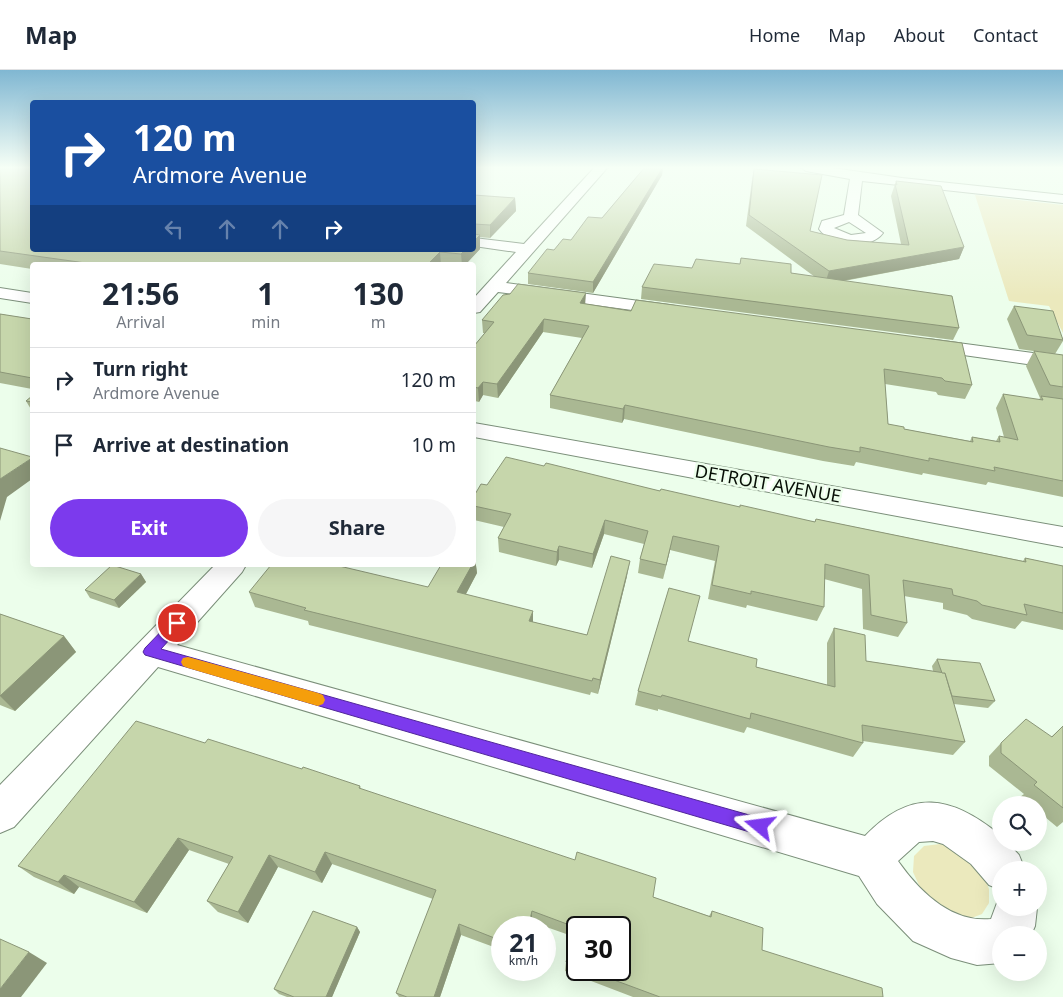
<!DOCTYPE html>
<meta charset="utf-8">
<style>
body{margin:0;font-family:"Noto Sans",sans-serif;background:#f6f6f7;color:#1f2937;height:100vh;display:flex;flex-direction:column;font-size:19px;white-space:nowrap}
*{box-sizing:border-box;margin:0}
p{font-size:16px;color:#747a83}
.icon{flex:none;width:28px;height:28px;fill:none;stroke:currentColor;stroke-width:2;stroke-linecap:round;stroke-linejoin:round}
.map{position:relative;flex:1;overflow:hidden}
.panel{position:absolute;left:30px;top:192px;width:446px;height:305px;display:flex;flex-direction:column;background:#fff;border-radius:5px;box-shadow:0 5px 20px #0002}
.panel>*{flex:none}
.guide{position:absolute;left:30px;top:30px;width:446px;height:152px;border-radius:5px;box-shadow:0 5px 20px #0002;background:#1a4fa0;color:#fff;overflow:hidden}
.tools{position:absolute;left:992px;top:726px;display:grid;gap:10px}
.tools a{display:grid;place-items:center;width:55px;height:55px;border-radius:50%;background:#fff;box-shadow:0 5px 20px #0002;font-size:25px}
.speed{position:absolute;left:491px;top:846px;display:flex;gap:10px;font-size:25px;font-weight:700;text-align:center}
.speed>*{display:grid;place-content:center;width:65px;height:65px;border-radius:50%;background:#fff;box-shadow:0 5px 20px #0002;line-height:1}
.speed small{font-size:12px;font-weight:400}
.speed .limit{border:2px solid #111;border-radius:8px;background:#fff;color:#111}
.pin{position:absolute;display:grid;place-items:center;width:42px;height:42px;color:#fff;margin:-21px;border:2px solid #fff;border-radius:50%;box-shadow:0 1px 5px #0007}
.me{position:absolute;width:55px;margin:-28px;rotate:286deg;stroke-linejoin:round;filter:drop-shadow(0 0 4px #0008)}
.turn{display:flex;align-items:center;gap:18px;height:105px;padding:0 20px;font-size:22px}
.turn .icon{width:65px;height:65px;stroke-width:2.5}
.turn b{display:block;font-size:35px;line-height:42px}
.lanes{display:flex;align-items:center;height:48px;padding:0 20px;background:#0003;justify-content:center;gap:25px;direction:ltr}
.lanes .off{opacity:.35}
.eta{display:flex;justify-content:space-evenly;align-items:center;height:85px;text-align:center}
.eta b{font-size:30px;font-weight:700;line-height:35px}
.primary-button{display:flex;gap:10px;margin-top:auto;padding:10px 20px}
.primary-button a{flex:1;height:58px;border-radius:30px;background:#7c3aed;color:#fff;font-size:20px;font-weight:700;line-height:58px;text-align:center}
.primary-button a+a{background:#f6f6f7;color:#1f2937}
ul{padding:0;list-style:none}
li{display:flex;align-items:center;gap:15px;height:65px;padding:0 20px;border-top:1px solid #e0e1e3}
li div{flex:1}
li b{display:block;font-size:19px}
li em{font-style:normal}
header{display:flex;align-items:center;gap:30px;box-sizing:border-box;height:70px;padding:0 25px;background:#fff;border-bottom:1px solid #e0e1e3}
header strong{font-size:24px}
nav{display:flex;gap:28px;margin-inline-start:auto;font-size:18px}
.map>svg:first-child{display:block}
.green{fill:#ebe9bd}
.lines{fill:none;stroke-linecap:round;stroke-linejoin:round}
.minor-casing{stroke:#7b8f7a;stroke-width:2}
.minor{fill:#fff;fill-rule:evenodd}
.wall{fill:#aab893;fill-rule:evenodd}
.shaded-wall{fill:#8b9678}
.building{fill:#c6d6ab;stroke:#8b9678}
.route{fill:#7c3aed;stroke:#51269a}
.slow{fill:#f59e0b}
.labels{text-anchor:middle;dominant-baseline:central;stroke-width:5;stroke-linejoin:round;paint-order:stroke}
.street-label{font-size:18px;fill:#070e06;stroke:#ecfeeb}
</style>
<header>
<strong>Map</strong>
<nav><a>Home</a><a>Map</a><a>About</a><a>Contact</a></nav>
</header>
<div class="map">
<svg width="1063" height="927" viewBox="0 0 1063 927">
<rect width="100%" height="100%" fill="#ecfeeb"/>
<g class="green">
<polygon points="975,125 1063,135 1063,263 1049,236 1009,231"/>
<polygon points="940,774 956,778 983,803 989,819 989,833 982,844 969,849 952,846 922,822 913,802 914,786 924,776"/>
</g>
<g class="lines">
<g class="minor-casing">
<g id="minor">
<polygon points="595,97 608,97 506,213 669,235 675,236 678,240 675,244 669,245 498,222 480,242 474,243 474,228 516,182 474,176 474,168 524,174"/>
<path d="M800 97H826L902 108 1063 125V133L862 111 858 145 883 163C870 181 831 176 819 159L822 151 844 145 850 109 806 101ZM849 152 866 163 851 165 834 158Z"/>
<polygon points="0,218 32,223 32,233 0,228"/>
<polygon points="928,269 1063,287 1063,299 921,279 918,275 921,271"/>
<polygon points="474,353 1063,457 1063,477 474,367"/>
<path d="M215 495H246L242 502 177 575 865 766C911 718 951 725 1000 765L1001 772H1007L1019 785 1025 800H1001V820L989 815 971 794 943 774 933 771 919 772 898 791C920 822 951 853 991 849L1001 822V838H1037L1035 856 1031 865H1001V893L977 895 951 888 913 871 877 834 859 806 158 597 14 757 0 763V715Z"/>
</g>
</g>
<use href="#minor" class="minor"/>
</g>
<g class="wall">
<polygon points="0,97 474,180 474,125 515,128 516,141 490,168 480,167 480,179 465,195 32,195 32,199 0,194"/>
<polygon points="645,97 663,97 662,105 593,223 528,214 528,203 554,180 571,170 602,148"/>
<polygon points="754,99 810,161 847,170 901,174 891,126 896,111 964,177 959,189 844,211 959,258 953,270 641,229 642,217 692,198 791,203 815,207 746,156 752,110"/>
<polygon points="636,230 972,315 965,329 938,325 936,322 885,314 888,354 904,359 970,371 972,367 996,371 999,366 1004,367 996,338 1003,324 1039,330 1040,328 1026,296 1034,281 1063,285 1063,427 988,412 986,415 923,403 922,405 856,392 854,396 823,391 624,349 622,353 550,338 550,325 582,268 543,262 498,328 483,325 479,332 475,331 474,332 474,276 485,263 483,263 482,250 585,234 631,241"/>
<polygon points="1014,236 1063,268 1063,271 1055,284 1019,279 1007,249"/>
<polygon points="0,244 32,249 32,319 0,313"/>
<polygon points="32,326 32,341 26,331"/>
<polygon points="544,396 660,421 815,452 816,449 1023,491 1025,488 1063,496 1063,560 1022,551 1015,559 972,549 967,545 943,539 943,533 904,526 907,553 898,567 863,559 862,519 824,509 824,537 817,551 747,535 746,538 708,529 715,491 670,480 663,509 638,503 640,489 644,474 604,464 592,498 559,490 556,496 499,482 498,468 504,457 474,450 474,426 487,415"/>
<polygon points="475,488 477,503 466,524 533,552 587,565 627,506 598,624 591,622 590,625 309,555 308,551 255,537 249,522 428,517"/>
<polygon points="141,504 146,512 119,538 90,528 85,520"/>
<polygon points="0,544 64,566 76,582 15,641 0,635"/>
<polygon points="834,558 866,591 933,601 932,596 937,589 995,631 988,638 954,634 965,672 953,685 863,671 863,673 853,687 747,657 744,663 658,639 658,641 635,635 638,621 688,571 756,597 827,615 827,573"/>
<polygon points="1063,656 1063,752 1057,757 1039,742 1039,735 1030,735 1020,727 1024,724 989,696 989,686 1001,673 1051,667"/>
<path d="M205 673 360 716 361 719 653 827 709 846 712 841 762 880 883 927H633L565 901 566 892 572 866 532 852 531 858H502V880L461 865 440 927H399L396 923 433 829 332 794 322 813 278 797 248 853 218 842 207 831 229 794 189 780 147 843 79 817 74 824 34 807 18 796ZM578 858 620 900H578Z"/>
<polygon points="357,857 360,862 332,927 287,927 279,924 274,919"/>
</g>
<g class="shaded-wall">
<polygon points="663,97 662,105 593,223 593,212"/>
<polygon points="515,128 516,141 490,168 490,155"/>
<polygon points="480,165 480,179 465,195 462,195 461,184 465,180 474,180 474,171"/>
<polygon points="964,177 959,189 825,214 829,201"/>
<polygon points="440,182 441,195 427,195"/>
<polygon points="586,223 585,236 580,233"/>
<polygon points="544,249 543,262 498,328 497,314"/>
<polygon points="483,312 483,325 479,332 478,318"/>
<polygon points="474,317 475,331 474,332"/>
<polygon points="625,335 624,349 622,353 623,339"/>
<polygon points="32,388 32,409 7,427 0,451 0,409"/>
<polygon points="605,450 604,464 592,498 593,484"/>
<polygon points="673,466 670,480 663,509 666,495"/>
<polygon points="559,476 559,490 556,496 557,482"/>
<polygon points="475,488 477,503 459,537 457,522 472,495 474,495 474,492"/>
<polygon points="630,491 627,506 598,624 600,610"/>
<polygon points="141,504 146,512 119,538 114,530"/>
<polygon points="533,541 533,555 529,551"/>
<polygon points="64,566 76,582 15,641 0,626"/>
<polygon points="178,768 189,780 147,843 134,832"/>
<polygon points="325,782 332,794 322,813 315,802"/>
<polygon points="269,785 278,797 248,853 238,842"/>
<polygon points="64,805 79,817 74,824 58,812"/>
<polygon points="532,841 532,852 531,858 528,858"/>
<polygon points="459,854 461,865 440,927 434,927"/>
<polygon points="357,857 360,862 332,927 326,927"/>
<polygon points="29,882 47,893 21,927 0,927 0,919"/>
</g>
<g class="building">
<polygon points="0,97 32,97 32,180 465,180 461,184 440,182 427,195 100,195 0,181"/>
<polygon points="645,97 663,97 593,212 528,203 547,179 554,180 563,169 571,170 588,147 602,148"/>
<polygon points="754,99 822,105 810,161 847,170 909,175 895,114 897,115 896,111 941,116 964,177 829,201 749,145"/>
<polygon points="474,125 515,128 490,155 474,154"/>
<polygon points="474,164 480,165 474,171"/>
<polygon points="741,188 791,194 791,203 952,226 959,258 642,217 654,194 692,198 696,189 740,194"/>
<polygon points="518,214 586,223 580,233 631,241 636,230 962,273 972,315 945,311 942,308 884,299 888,354 904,357 904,359 973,372 972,367 1000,372 999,366 1018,370 1003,324 1043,330 1041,326 1063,329 1063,411 994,397 995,401 929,388 929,391 860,377 860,382 829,377 625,335 623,339 550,325 589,256 544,249 497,314 483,312 478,318 474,317 474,276 494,252 482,250 503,225 510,224"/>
<polygon points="1014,236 1053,241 1063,270 1027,265"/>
<polygon points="0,244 32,249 32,308 0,302"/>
<polygon points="1034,281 1063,285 1063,317 1050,315"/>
<polygon points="32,326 32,332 26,331"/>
<polygon points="0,378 32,387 32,388 0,409"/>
<polygon points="506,387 544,396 546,393 660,421 661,419 740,437 740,435 815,452 816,449 1026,492 1025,488 1063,496 1063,543 1024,534 1027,545 982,535 977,531 953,525 952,519 903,510 907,553 871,545 869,505 825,494 824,537 751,521 751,524 712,515 719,476 673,466 666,495 640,489 648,461 605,450 593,484 559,476 557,482 498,468 511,444 474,436 474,426 481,414 487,415"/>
<polygon points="611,486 630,491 600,610 593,608 592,611 304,540 306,538 249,522 271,495 335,495 428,517 441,495 472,495 457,522 533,541 529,551 587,565"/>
<polygon points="112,495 141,504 114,530 85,520"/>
<polygon points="669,518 700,526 688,571 757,589 756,597 835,617 834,558 865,565 866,591 945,603 965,672 862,655 863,673 751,643 750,649 662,625 661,627 638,621"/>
<polygon points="0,544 64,566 0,626"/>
<polygon points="937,589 980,593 995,631 952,626 945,603 942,603"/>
<polygon points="1026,649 1052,667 1063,656 1063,738 1034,715 1037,712 1001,683 1001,673"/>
<polygon points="136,651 205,673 208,669 302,699 303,697 360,716 359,718 575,790 577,782 656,808 653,827 711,847 712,841 763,858 762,880 882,918 883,927 660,927 587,900 620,900 620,858 578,858 578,896 566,892 575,857 532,841 528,858 502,858 502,871 459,854 434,927 407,927 396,923 436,820 325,782 315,802 269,785 238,842 207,831 233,787 178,768 134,832 64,805 58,812 18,796"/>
<polygon points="313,841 357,857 326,927 294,927 274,919"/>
<polygon points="0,869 29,882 0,919"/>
</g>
<linearGradient id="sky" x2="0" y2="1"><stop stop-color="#80b7d2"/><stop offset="0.43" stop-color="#f6fff6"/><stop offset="1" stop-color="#f6fff6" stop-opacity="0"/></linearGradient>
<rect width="1063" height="227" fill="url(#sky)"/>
<polygon class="route" points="177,548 182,549 184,553 182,556 161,579 760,748 765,750 768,756 765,762 760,765 145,585 143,582 145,578 173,549"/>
<polygon class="slow" points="188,587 318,623 323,625 325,630 323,634 318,636 188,598 183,596 181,592 183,588"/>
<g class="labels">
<g class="street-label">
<text transform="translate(768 413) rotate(10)">DETROIT AVENUE</text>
</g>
</g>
</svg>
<div class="tools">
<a><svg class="icon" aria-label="search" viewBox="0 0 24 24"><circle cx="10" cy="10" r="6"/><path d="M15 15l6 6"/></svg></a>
<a>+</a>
<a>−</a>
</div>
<div class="speed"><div>21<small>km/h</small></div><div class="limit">30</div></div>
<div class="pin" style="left:177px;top:553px;background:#d93025"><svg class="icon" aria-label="arrive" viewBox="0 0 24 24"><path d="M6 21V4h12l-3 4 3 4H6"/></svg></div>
<svg class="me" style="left:760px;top:756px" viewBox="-20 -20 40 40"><path d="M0-17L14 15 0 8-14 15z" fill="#7c3aed" stroke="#fff" stroke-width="4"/></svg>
<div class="guide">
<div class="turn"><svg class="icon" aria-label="right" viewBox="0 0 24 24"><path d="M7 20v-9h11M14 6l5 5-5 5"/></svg><div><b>120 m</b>Ardmore Avenue</div></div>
<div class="lanes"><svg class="icon off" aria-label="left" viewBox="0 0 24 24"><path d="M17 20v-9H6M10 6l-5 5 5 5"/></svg><svg class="icon off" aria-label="ahead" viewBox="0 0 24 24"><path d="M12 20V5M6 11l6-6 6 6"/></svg><svg class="icon off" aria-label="ahead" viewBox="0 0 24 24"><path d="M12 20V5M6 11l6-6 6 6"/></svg><svg class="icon" aria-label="right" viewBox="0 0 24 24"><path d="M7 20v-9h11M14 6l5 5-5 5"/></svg></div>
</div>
<section class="panel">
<div class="eta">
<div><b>21:56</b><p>Arrival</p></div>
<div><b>1</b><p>min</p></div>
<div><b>130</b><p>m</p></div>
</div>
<ul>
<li><svg class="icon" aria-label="right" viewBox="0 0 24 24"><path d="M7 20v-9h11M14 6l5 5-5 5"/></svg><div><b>Turn right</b><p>Ardmore Avenue</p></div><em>120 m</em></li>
<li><svg class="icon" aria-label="arrive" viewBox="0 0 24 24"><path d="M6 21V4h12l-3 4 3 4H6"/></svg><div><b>Arrive at destination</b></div><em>10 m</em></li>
</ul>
<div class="primary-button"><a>Exit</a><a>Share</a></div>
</section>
</div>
